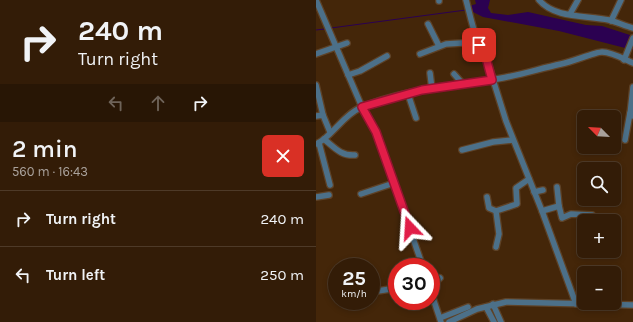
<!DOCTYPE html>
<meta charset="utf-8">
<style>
body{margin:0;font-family:Karla,sans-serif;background:#3b2511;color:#f1f3f6;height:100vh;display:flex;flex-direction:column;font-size:15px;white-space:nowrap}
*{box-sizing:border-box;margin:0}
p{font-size:13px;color:#a9a19b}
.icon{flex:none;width:22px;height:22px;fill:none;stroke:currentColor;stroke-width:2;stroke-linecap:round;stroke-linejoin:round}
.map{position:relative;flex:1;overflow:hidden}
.details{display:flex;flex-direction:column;background:#331c07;width:316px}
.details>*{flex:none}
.top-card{background:#331c07;color:#f1f3f6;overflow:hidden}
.needle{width:26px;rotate:294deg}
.buttons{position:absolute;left:261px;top:110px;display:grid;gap:8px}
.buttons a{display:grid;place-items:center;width:44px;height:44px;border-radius:6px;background:#331c07;box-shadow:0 2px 6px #0003,0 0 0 1px #4e3a28;font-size:20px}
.speed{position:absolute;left:12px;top:258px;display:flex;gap:8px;font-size:20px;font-weight:700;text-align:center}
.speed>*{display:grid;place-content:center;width:52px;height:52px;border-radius:50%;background:#331c07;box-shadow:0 2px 6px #0003,0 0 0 1px #4e3a28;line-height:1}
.speed small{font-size:10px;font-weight:400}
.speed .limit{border:6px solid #d22;background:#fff;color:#111}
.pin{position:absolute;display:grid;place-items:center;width:34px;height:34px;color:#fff;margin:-17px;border-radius:8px;box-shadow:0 2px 6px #0006}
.me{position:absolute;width:44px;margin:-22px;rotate:340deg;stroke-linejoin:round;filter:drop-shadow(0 0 3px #0008)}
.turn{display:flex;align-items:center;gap:14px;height:84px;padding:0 12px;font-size:18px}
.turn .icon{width:52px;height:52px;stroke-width:2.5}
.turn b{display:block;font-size:28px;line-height:34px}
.lanes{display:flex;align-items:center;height:38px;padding:0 12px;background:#0003;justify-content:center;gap:20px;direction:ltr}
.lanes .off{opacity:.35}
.round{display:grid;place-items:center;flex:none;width:42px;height:42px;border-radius:6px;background:#3b2511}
.head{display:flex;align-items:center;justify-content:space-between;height:68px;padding:0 12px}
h1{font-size:24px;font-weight:600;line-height:30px}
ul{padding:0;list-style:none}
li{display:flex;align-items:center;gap:12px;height:56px;padding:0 12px;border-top:1px solid #4e3a28}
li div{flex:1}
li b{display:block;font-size:15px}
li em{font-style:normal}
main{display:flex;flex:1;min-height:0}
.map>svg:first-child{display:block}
.water{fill:#2b0151}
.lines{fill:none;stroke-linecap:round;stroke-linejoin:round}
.stream{stroke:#2b0151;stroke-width:1}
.minor-casing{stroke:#5e4227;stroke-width:8}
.minor{stroke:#4c7089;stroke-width:5.5}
.route-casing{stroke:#92132f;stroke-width:10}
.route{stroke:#e11d48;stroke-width:7}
</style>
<main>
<section class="details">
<div class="top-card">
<div class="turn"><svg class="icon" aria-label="right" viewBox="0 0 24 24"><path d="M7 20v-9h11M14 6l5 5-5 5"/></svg><div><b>240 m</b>Turn right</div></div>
<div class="lanes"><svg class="icon off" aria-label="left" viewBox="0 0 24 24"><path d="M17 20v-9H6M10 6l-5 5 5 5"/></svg><svg class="icon off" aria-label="ahead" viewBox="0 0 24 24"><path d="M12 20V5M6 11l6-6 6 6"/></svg><svg class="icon" aria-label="right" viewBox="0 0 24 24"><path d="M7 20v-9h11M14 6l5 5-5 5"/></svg></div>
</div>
<div class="head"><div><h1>2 min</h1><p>560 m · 16:43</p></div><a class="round" style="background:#d93025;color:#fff"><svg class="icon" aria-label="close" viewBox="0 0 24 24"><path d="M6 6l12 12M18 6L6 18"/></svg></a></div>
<ul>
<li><svg class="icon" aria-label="right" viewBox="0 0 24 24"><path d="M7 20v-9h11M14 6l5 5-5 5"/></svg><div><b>Turn right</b></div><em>240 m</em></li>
<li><svg class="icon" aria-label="left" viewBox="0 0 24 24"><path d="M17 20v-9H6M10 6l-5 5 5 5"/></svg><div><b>Turn left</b></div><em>250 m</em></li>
</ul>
</section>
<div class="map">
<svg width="317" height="322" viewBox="0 0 317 322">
<rect width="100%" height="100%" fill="#442609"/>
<polygon class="water" points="159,0 174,0 172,8 175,13 192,15 212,12 270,25 286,26 317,36 317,50 243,31 167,17 155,11 153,6 160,4"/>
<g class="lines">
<g class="stream">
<polyline points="15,28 150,10"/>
<polyline points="0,30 9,29"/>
</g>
<g class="minor-casing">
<g id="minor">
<polyline points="0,0 46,107 60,132 107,267"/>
<polyline points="123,0 123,1"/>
<path d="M150 0C155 18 158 38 169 54L190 121 226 211 260 304"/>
<path d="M223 0C239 19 271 15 293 20 301 22 309 26 317 28"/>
<polyline points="254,14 262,0"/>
<polyline points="295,21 305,0"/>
<polyline points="112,24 123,46"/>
<polyline points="0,54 31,43"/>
<polyline points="104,54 130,44 162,42"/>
<polyline points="308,60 317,38"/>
<polyline points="114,73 116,89"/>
<polyline points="138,74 147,84"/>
<polyline points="32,75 44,71 71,56"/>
<polyline points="0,85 7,115"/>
<polyline points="317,87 314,115 317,116"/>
<polyline points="92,94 100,118"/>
<polyline points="0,116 7,115 14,132"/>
<path d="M8 139C19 148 25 156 39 155"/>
<polyline points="309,140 314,113"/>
<polyline points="3,143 14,185"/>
<path d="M0 144C14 139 27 115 44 108 85 90 131 87 174 80 198 77 222 69 245 64 256 62 279 52 286 52 296 52 308 59 317 63"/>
<polyline points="146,150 177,142 197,140"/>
<polyline points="218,192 227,190"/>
<polyline points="45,194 78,183"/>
<polyline points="0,197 13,195"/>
<polyline points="171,197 173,208 180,211"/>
<polyline points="243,206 246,218 255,214 276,215"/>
<polyline points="226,211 243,206 241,187"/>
<polyline points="180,247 183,234 180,211 201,204 200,188 213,179"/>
<polyline points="17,279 21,286"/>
<polyline points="115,287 124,278"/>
<polyline points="55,292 81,288"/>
<polyline points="115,292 125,322"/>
<polyline points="177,304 185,322"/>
<polyline points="170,307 178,322"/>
<polyline points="124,318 152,307"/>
<polyline points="133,322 161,309 190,302 317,305"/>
</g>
</g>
<use href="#minor" class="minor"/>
</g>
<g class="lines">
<g class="route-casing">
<polyline id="route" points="94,228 60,132 46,107 106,90 176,80 169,54 163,45"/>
</g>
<use href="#route" class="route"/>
</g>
</svg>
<div class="buttons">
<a><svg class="needle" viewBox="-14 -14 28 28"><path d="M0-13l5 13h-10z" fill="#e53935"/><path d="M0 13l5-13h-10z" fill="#a9a19b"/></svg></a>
<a><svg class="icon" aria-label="search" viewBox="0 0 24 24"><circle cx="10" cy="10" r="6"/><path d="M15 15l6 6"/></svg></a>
<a>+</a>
<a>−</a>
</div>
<div class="speed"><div>25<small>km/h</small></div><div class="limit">30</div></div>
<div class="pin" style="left:163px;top:45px;background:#d93025"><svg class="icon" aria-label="arrive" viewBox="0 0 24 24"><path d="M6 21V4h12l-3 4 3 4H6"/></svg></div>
<svg class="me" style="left:94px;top:228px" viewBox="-20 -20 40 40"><path d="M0-17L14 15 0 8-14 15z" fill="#e11d48" stroke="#fff" stroke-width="4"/></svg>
</div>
</main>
